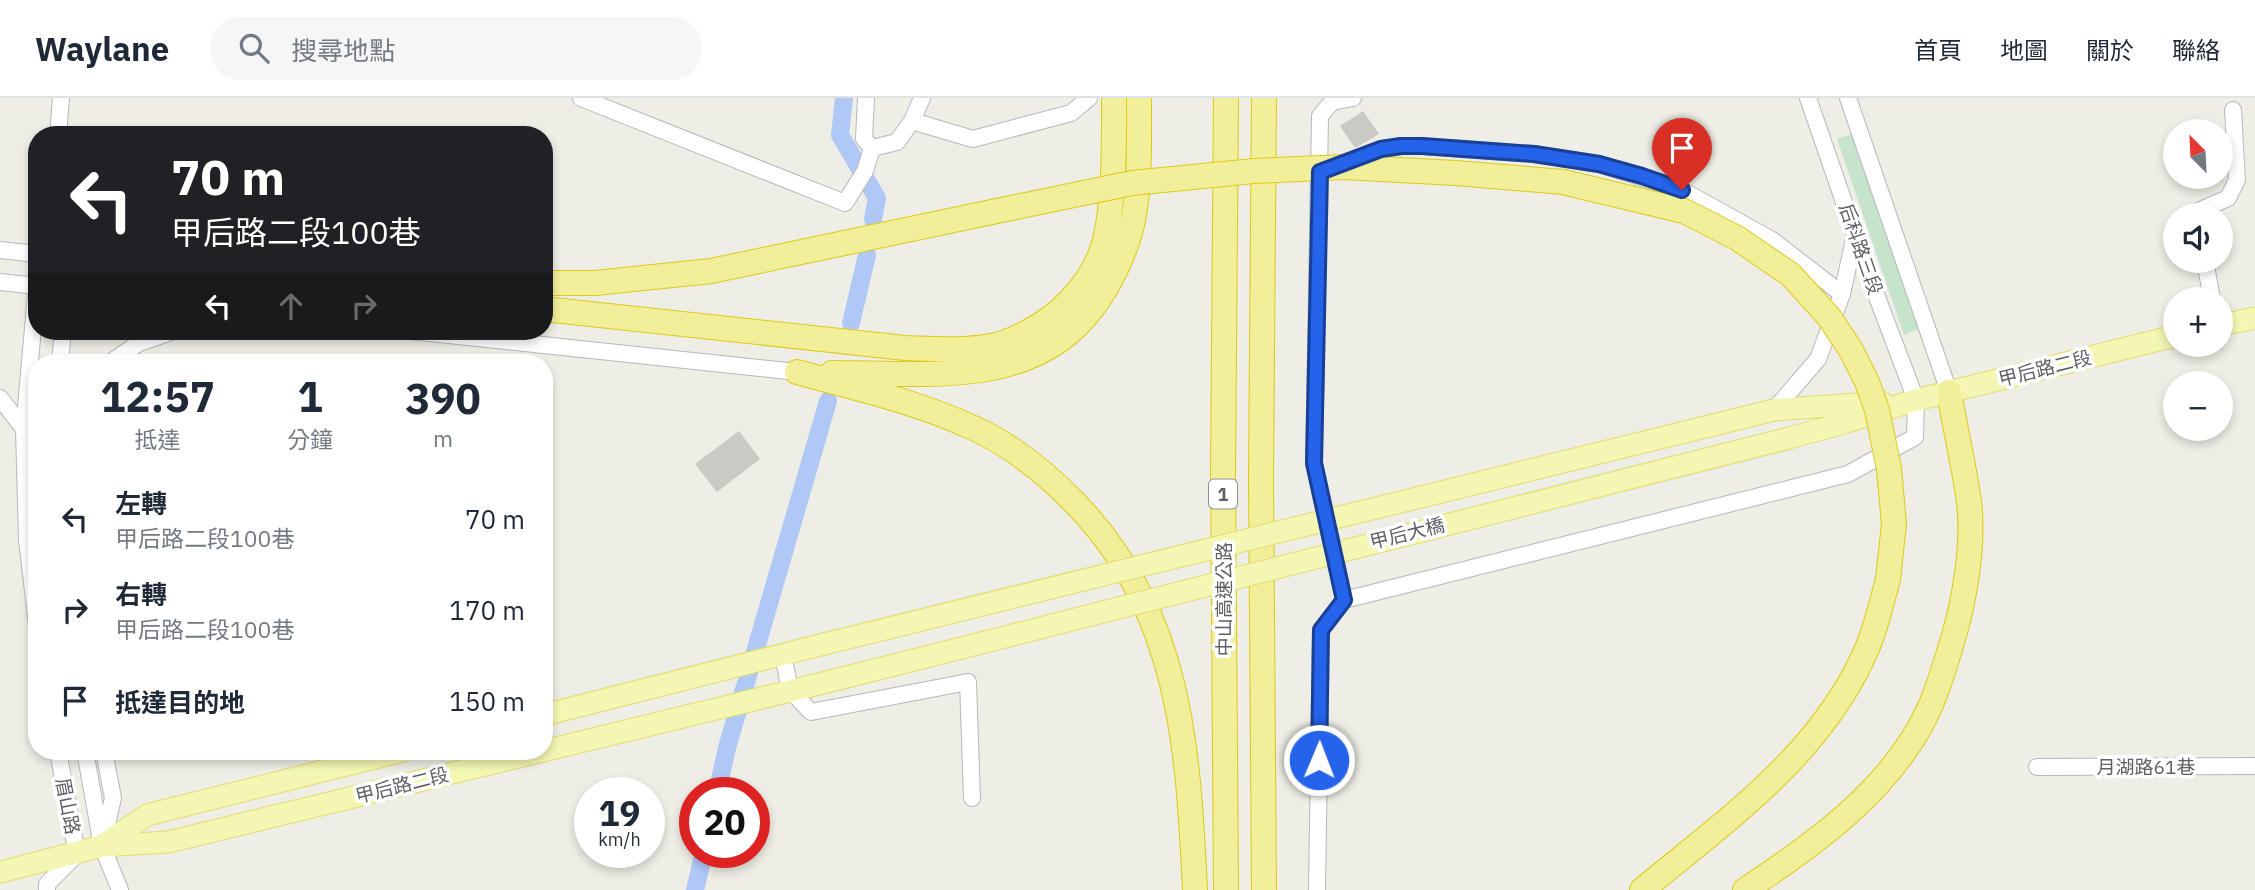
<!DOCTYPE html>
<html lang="zh-TW">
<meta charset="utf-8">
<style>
body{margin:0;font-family:"IBM Plex Sans","Noto Sans TC",sans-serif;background:#f6f6f7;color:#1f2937;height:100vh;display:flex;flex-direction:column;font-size:26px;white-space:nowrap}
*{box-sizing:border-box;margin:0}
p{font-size:23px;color:#747a83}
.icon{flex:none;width:38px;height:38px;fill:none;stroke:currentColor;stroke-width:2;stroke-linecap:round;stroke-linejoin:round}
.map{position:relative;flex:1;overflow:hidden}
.panel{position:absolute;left:28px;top:256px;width:525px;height:406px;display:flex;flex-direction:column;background:#fff;border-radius:28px;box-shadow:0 4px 10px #0003}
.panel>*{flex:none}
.banner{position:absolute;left:28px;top:28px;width:525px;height:214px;border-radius:28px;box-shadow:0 4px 10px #0003;background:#202124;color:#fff;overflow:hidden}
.needle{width:46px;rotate:336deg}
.buttons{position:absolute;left:2163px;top:21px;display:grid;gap:14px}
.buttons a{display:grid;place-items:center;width:70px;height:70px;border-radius:50%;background:#fff;box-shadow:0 4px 10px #0003;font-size:35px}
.speed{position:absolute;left:574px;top:679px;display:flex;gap:14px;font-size:35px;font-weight:700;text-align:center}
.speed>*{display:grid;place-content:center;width:91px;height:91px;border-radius:50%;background:#fff;box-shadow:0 4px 10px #0003;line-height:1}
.speed small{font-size:18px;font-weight:400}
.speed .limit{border:10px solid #d22;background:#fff;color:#111}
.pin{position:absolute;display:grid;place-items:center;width:60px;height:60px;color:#fff;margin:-72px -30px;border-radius:50% 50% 50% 0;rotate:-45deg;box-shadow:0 0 7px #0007}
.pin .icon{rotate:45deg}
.me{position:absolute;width:77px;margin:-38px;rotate:1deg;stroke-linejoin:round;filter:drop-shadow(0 0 5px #0008)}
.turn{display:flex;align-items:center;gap:24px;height:147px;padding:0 28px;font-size:32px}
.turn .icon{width:91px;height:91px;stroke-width:2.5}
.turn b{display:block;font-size:49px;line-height:60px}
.lanes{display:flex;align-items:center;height:66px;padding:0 28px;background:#0003;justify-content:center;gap:35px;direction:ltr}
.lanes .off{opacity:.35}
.eta{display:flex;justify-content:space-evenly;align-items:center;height:119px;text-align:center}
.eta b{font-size:42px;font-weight:700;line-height:49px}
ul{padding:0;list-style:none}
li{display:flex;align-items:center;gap:21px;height:91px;padding:0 28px}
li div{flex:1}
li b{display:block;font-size:26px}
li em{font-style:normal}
header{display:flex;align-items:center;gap:42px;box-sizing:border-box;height:98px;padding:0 35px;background:#fff;border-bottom:2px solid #e0e1e3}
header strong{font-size:33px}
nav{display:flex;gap:38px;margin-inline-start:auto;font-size:24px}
.search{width:490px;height:63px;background:#f6f6f7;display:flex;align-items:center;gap:18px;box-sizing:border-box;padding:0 24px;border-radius:28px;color:#747a83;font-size:26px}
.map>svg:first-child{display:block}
.green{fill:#c6e3cc}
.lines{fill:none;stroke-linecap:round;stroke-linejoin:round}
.canal{stroke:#afc8f6;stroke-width:18}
.building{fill:#cac9c3}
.minor-casing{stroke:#b6b7bc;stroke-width:18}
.major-casing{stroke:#e3db6b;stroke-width:23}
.highway-casing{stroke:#ddc918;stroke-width:26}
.minor{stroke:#fff;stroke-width:16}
.major{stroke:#f3f7b3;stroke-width:21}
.highway{stroke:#f2ef9a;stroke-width:24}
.major-bridge-casing{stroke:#e3db6b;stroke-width:23;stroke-linecap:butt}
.highway-bridge-casing{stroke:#ddc918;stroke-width:26;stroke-linecap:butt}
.major-bridge{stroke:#f3f7b3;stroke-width:21}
.highway-bridge{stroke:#f2ef9a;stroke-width:24}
.route-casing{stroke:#184099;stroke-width:18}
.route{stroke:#2563eb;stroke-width:12}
.labels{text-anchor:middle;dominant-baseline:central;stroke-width:7;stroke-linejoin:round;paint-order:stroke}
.shield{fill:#fff;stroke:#8e9093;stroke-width:2}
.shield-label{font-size:18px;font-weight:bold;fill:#5e6065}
.street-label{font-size:19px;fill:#5e6065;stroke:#fff}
</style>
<header>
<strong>Waylane</strong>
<div class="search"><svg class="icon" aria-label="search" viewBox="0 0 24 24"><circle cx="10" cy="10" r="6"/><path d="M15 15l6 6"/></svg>搜尋地點</div>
<nav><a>首頁</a><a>地圖</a><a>關於</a><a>聯絡</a></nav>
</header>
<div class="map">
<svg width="2255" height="792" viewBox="0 0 2255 792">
<rect width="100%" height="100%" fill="#eeeee6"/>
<polygon class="green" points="1851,36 1918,231 1904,237 1837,41"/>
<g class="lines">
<g class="canal">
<polyline points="844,0 840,37 877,100 873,121"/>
<polyline points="851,225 867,157"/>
<polyline points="717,695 727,650 828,303"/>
<polyline points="695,792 704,754"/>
</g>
</g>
<g class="building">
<polygon points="1363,13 1379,36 1355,50 1340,28"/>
<polygon points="739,333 760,361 717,394 695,366"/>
</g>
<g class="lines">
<g class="minor-casing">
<g id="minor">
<polyline points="581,0 845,105 865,73 872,50"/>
<polyline points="866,0 864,41 872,50"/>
<polyline points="1848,0 1949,294"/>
<polyline points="912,23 922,0"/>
<polyline points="58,37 61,0"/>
<polyline points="872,50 897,44 912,23 973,41 1071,15 1089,0"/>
<polyline points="1345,65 1381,51 1401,48 1422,48 1534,56 1599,66 1682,92 1772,142 1842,196"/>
<polyline points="2197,117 2196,114 2228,100 2237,82 2233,12"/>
<polyline points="0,152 37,156"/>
<polyline points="2205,163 2212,201"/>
<polyline points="0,184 37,188"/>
<polyline points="37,185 24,331 27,442 37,527"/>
<polyline points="411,233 797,274"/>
<polyline points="60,264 63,233"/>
<polyline points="111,264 139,245 174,233"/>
<polyline points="0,300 24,331"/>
<polyline points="1774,312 1818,261 1842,196 1855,137"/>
<polyline points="1344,502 1848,376 1915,339 1916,302 1874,191 1808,0"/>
<polyline points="783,557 790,592 811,614 968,584 972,700"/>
<polyline points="85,653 102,748 120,792"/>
<polyline points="2037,669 2255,668"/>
<polyline points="104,739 113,700 104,653"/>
<polyline points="47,792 47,786 77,756 58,653"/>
<polyline points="1317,792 1321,532 1344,502 1314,365 1320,18 1332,4 1353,0"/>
</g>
</g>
<g class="major-casing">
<g id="major">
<polyline points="2221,227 2255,220"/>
<polyline points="1774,312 1882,304"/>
<polyline points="1789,340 1844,325 1916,302 2175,238"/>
<polyline points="544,617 824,546"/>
<polyline points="103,747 147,717 403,653"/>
<polyline points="0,774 102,748 168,744 823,585"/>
</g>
</g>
<g class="highway-casing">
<g id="highway">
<polyline points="544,185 595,185 711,173 1011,110"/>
<path d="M544 211 905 250C934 251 963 253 991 248 1008 245 1025 236 1040 227 1067 210 1093 181 1103 149 1115 108 1114 44 1114 0"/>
<path d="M797 274C855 290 914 303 969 328 1011 346 1045 374 1076 406 1181 515 1188 649 1195 792"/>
<path d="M832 275C881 275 932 279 981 272 1008 268 1037 258 1060 242 1099 214 1128 158 1135 111 1140 75 1139 37 1139 0"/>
<polyline points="1226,792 1223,376 1226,0"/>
<polyline points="1264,792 1261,381 1264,0"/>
<path d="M1642 792C1728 721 1824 654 1868 548 1877 526 1882 503 1888 481"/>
<path d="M1745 792C1815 746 1893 690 1929 611 1939 589 1946 564 1953 541 1965 500 1974 447 1969 404 1964 367 1955 330 1949 294"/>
</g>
</g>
<use href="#minor" class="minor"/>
<use href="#major" class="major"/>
<use href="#highway" class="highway"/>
<g class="major-bridge-casing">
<g id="major-bridge">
<polyline points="824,546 1774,312"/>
<polyline points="823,585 1789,340"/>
</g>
</g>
<g class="highway-bridge-casing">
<polyline id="highway-bridge" points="1011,110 1132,85 1254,73 1344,69 1456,75 1563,84 1684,113 1737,140 1791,177 1829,219 1851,252 1867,284 1877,312 1889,371 1894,426 1888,481"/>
</g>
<use href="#major-bridge" class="major-bridge"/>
<use href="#highway-bridge" class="highway-bridge"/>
</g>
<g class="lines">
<g class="route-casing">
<polyline id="route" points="1319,662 1321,532 1344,502 1314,365 1320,74 1381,51 1401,48 1422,48 1534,56 1599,66 1642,78 1682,92"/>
</g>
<use href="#route" class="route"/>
</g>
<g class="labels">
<rect class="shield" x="1209" y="381.5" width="28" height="29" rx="5"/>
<g class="shield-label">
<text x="1223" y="396">1</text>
</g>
<g class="street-label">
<text transform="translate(1861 151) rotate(71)">后科路三段</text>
<text transform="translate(2045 270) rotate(-14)">甲后路二段</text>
<text transform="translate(1407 435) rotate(-14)">甲后大橋</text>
<text transform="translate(1224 501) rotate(-90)">中山高速公路</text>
<text x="2146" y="669">月湖路61巷</text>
<text transform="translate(402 687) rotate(-14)">甲后路二段</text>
<text transform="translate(68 708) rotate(79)">眉山路</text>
</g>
</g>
</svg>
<div class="buttons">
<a><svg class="needle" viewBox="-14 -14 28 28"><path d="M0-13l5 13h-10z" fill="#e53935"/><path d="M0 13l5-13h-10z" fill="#747a83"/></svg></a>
<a><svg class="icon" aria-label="sound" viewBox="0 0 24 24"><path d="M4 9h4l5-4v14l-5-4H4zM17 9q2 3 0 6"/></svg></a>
<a>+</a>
<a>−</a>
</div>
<div class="speed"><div>19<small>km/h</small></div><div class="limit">20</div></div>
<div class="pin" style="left:1682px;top:92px;background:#d93025"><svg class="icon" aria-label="arrive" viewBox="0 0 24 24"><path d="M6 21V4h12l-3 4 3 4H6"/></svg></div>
<svg class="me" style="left:1319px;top:662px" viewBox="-20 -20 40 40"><circle r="17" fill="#2563eb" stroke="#fff" stroke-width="3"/><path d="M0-11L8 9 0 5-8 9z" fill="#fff"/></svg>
<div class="banner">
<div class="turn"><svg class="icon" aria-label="left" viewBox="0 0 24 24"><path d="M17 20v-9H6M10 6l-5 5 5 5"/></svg><div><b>70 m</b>甲后路二段100巷</div></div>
<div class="lanes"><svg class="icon" aria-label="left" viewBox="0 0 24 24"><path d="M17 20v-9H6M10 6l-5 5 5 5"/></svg><svg class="icon off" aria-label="ahead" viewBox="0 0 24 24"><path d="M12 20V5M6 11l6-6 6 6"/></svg><svg class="icon off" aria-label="right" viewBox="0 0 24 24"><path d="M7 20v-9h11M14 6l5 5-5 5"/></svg></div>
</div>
<section class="panel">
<div class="eta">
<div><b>12:57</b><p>抵達</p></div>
<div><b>1</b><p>分鐘</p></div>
<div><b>390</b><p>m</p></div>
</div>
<ul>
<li><svg class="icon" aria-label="left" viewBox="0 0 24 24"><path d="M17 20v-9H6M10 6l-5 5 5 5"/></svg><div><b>左轉</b><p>甲后路二段100巷</p></div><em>70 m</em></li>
<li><svg class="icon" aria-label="right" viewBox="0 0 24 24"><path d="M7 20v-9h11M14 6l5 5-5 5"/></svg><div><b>右轉</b><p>甲后路二段100巷</p></div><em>170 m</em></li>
<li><svg class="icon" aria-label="arrive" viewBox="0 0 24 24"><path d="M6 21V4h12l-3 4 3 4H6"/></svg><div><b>抵達目的地</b></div><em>150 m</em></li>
</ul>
</section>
</div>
